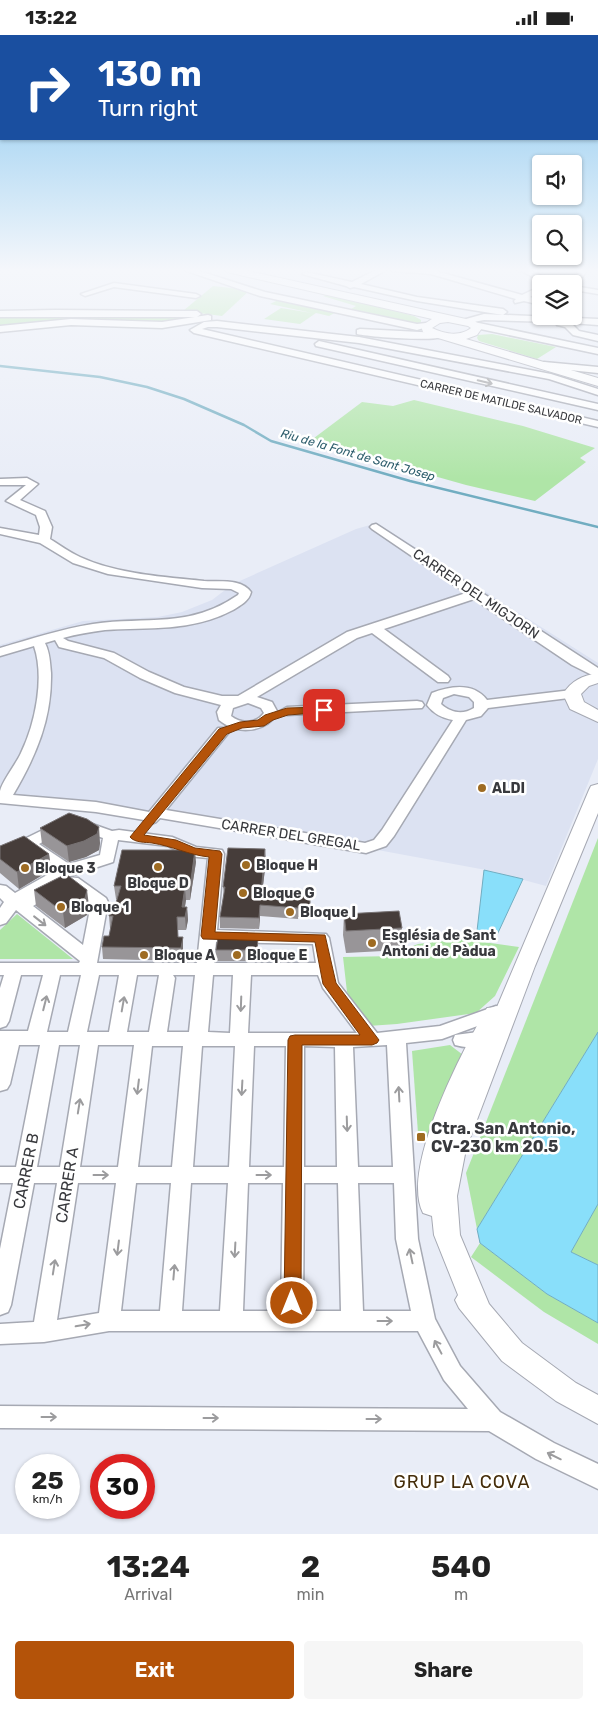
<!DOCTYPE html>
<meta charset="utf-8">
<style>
body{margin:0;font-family:Rubik,sans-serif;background:#f6f6f6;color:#222;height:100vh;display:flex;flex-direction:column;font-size:19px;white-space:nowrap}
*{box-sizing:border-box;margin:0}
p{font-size:16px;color:#767676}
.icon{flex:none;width:28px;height:28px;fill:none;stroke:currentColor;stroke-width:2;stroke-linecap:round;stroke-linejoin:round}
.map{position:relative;height:1499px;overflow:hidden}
.sheet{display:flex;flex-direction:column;background:#fff;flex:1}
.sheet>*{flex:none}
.top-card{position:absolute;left:0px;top:0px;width:599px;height:105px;box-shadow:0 1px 4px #0004;background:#1a4fa0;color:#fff;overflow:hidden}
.buttons{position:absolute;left:532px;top:120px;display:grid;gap:10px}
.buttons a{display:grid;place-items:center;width:50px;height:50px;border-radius:5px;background:#fff;box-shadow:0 1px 4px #0004;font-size:25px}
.speed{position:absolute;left:15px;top:1419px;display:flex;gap:10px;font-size:25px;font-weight:700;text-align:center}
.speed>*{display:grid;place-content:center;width:65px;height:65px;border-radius:50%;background:#fff;box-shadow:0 1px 4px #0004;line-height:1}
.speed small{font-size:12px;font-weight:400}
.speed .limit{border:8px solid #d22;background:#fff;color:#111}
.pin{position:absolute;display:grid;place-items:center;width:42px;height:42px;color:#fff;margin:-21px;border-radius:10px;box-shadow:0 2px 8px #0006}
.me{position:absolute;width:55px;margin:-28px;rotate:0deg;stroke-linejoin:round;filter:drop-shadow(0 0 4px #0008)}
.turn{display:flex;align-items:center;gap:18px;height:105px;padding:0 15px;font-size:22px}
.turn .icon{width:65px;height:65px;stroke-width:2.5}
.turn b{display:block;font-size:35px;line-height:42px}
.eta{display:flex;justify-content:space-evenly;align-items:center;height:85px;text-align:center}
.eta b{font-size:30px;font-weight:700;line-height:35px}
.primary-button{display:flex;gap:10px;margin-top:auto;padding:10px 15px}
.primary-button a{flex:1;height:58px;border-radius:5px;background:#b45309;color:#fff;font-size:20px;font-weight:700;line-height:58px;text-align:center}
.primary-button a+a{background:#f6f6f6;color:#222}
.status{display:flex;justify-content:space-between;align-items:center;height:35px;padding:0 25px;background:#fff;direction:ltr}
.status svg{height:14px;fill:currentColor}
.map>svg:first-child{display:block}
.built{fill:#dce2f2}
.green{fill:#afe5a7}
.water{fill:#89dffa;stroke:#71adc1}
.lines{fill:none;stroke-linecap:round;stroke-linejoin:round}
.stream{stroke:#71adc1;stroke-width:2.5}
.minor-casing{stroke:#a6a9b3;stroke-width:3}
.major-casing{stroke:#a6a9b3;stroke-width:2}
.minor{fill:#fff;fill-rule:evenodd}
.major{fill:#fff;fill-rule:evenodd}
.wall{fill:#989598}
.shaded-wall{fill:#777273}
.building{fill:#463d3a;stroke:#777273}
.oneway{stroke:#9c9c9e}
.route{fill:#b45309;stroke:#753606}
.poi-dot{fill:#9e6b22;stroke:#fff;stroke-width:2}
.labels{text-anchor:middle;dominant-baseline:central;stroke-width:5;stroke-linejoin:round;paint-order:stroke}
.far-street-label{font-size:11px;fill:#38393d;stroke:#fff}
.far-water-label{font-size:12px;font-style:italic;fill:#2d5d6c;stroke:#fff}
.street-label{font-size:14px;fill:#38393d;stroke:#fff}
.poi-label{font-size:14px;font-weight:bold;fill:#38393d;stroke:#fff;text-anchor:start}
.near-poi-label{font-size:16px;font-weight:bold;fill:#38393d;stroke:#fff;text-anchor:start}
.near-street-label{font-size:16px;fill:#38393d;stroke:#fff}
.near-neighbourhood-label{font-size:18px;letter-spacing:1px;fill:#452d0a;stroke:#fff}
</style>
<div class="status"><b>13:22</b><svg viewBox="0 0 49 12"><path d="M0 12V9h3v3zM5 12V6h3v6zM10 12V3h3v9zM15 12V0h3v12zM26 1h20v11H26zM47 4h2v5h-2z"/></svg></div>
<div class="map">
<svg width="598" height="1499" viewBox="0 0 598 1499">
<rect width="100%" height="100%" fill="#e9edf7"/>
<polygon class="built" points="377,488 598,628 598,724 546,851 486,835 356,811 170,781 0,764 0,610 83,586 158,582 182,577 212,565 233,549 356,494"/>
<g class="green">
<polygon points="213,251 250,255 222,281 183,276"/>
<polygon points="328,259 414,281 421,285 421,287 418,290 348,276 356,271 323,261"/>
<polygon points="280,264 338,276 329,281 316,278 300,289 264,284 281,273 312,278 270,269"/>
<polygon points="78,274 212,282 167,287 120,286 0,293 0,277"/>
<polygon points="492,299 556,312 537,324 479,306 477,303 478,300"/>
<polygon points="414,365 523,391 595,413 580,423 586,427 535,466 466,450 310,406 362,367 393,371"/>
<polygon points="598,803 598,997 477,1194 466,1138"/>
<polygon points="17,879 73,924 0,924 0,895"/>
<polygon points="462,904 519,912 495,961 476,978 397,989 368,991 347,957 343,922 396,921 405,914 418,909"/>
<polygon points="450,1010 463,1020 438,1104 418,1098 412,1016"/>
<polygon points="598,1169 598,1230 571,1217"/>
<polygon points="480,1208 547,1259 598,1288 598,1309 544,1277 471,1222"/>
</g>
<g class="water">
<polygon points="484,835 523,844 497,900 477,896"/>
<polygon points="598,997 598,1169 571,1217 598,1230 598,1288 547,1259 480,1208 477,1194"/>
</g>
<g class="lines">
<polyline class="stream" points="0,331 100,342 147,352 184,364 244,390 271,406 410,446 598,492"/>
<g class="minor-casing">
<g id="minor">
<polygon points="181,234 193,234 265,257 417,289 426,288 430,291 417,295 260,261"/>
<polygon points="378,234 388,234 361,249 417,262 503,274 507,277 503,280 417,266 354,252 350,253 346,251 302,239 306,237 352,247"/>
<polygon points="389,234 432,235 522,260 541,251 541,256 530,262 541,265 541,270 524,266 515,268 514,266 516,264 431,239 393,236"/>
<polygon points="517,234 527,234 558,249 547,249"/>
<path d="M579 234H587C582 246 574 249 561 249L577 240Z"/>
<polygon points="114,248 196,259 200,261 196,263 114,252 85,261 81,259"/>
<polygon points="574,251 598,255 598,259 574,255"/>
<polygon points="55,275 184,276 197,276 201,279 197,282 0,282 0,276"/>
<polygon points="484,279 598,284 598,290 571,288 579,296 598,300 598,306 573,300 565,292 557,290 556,287 484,285 463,289 459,286"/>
<polygon points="208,280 211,281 211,285 162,293 71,290 0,297 0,291 71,284 162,287"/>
<polygon points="217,286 359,302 551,339 598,354 598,360 549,344 359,308 217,292 208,292 202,294 598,386 598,392 194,298 190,295 204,287"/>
<polygon points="474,287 598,313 598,319 471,292 471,288"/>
<path d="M360 294 440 298 444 301C436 307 370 302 357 299V295Z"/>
<polygon points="319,306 598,369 598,375 316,311 315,309"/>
<polygon points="544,327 598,332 598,338 541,332 539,330"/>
<path d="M27 443 38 449 20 465 45 476 52 492 50 504C60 510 69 517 80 522 117 539 164 542 204 546 220 547 241 543 251 557 249 566 241 570 233 575 192 597 149 592 105 595 91 597 77 599 63 603L68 606 114 618 149 637 184 652 222 661H238L347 597 466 558 372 494 370 492 372 490 376 489 598 633V643L572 630 474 564 384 594 448 641 450 644 448 647H438L372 598 357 603 257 662 272 667 278 678C265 698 237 700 219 685L217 677 221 670 175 658 140 643 104 623 59 612 55 605 45 608C50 618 50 628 51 638 52 684 36 721 13 760L96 767 149 777 218 693H228L230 696 166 775 365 808 374 805 382 795 453 685C442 683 434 679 427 670L432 658C451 651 473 647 487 665L572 655 579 659 577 662 488 673 481 681 466 685 394 801 386 811 366 818 160 783 156 787 151 789 144 785 96 777 0 768C0 764 0 759 0 756 3 745 16 729 21 718 35 689 45 643 34 611L0 621V613C31 604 61 594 93 589 147 581 189 594 238 560L239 558 231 554 202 553 108 539 73 528 40 508 0 499V493L39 500 40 492 36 480 6 466 26 450H0V444ZM454 659 469 662 474 667V673C463 680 451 678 441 669L443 663ZM248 668 261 673 264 678C256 689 241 689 231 681L233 673Z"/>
<polygon points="417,666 422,667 424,670 422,673 287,680 280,676 287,672"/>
<path d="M81 785 112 796 119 795 172 802 196 812 222 815 224 819 217 895 326 899 329 903 338 948 377 998 440 991 496 971 502 972 505 977 502 982 442 1004 406 1008 418 1204 435 1284 460 1331 500 1377 554 1408 598 1429V1454L536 1424 489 1396 0 1393V1371L468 1374 444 1345 418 1296H109L44 1307 0 1309V1289L34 1287 57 1148H34L11 1270 8 1277 0 1280V1214L13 1148H0V1132H16L40 1010H19L10 1049 7 1054 0 1056V996H28L43 940H21L9 986 6 991 0 993V953L4 940H0V928H79L80 926 16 875 6 888 0 890V873L4 867 0 863V850L6 851 15 858 56 835 27 815 0 827V816L57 788 63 790 65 793 63 796 39 809 69 829 100 820 103 803 75 793 73 790 75 787ZM118 805 168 811 187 821 208 823 197 928H97L108 867 106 863 78 843 67 842 113 827ZM64 853H69L91 869 83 910 33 871ZM216 907 313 909 316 928H214ZM60 940H81L68 997H47ZM99 940H119L109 997H87ZM137 940H159L149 997H127ZM173 940H195L189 997H167L175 943ZM213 940H233L230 998 208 997ZM251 940H318L323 953 357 998H248ZM59 1010H80L60 1132H37ZM98 1010H134L118 1132H80ZM387 1010 393 1132H358L353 1012ZM152 1011H183L172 1132H138ZM202 1011H235L229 1132H193ZM254 1011H286L284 1132H249ZM304 1011 335 1012 337 1132H304ZM78 1148H116L99 1278 57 1285ZM136 1148H171L160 1276H121ZM191 1148H228L220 1276H182ZM248 1148H283L281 1276H243ZM304 1148H338L341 1276H303ZM358 1148H394L396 1204 411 1276H363Z"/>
<path d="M489 993 496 995 498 1000C491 1013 468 1014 455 1010L453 1005 455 1000 478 997Z"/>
</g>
</g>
<g class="major-casing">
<g id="major">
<path d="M222 234H239L475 286 482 293 477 300 466 304 598 343V351L428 300 423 297 421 291 432 284 227 237ZM448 287 468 291 471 293C460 302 444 299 432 293L440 288Z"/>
<path d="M598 638V648L589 651 581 659 584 667 598 675V687L570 674 563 659C572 645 582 641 598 638Z"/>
<path d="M598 749V778L535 931 466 1114 457 1161 460 1200 489 1269 522 1308 576 1348 598 1360V1389L556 1366 502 1326 459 1273 455 1265 458 1260 434 1200 432 1181 423 1178C400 1134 463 1014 487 973L497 972 589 755 591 751Z"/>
</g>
</g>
<use href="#minor" class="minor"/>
<use href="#major" class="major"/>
</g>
<g class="wall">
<polygon points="40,793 100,808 99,815 86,822 69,827 42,809"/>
<polygon points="0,811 49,819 51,835 19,854 0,838"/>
<polygon points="266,825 262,858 310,859 310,882 298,882 298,884 260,881 259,894 220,893 220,882 224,860 223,852"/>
<polygon points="196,827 190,865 186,865 185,872 187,872 188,885 186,895 178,895 178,902 183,902 183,915 182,926 103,924 102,912 109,901 111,893 110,893 109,881 115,871 117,864 116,864 114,851"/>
<polygon points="34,855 89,871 87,880 65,893 36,871"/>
<polygon points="344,879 402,893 401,915 346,918 343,900"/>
<polygon points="248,903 258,903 258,914 257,926 216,926 216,915"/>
</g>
<g class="shaded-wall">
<polygon points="99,792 100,808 99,815 86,822 69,827 67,811"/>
<polygon points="265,814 266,825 261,869 261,858"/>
<polygon points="195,815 196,827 190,865 190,852"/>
<polygon points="49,819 51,835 19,854 17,837"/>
<polygon points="185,852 186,865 183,882 182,872"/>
<polygon points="87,855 89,871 87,880 65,893 63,877"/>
<polygon points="260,870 260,881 259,894 259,883"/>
<polygon points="187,872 188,885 186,895 185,882"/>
<polygon points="183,902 183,915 182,926 181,913"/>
<polygon points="258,903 258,914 257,926 257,915"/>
</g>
<g class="building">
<polygon points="69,778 87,784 99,792 97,799 84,806 67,811 40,793"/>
<polygon points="24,801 49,819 17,837 0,824 0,811"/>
<polygon points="228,813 265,814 261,858 310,859 310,871 298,871 298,873 260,870 259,883 220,882 225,852 223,852"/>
<polygon points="122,815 195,815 190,852 185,852 182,872 187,872 185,882 177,882 178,902 183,902 181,913 102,912 104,901 109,901 113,881 109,881 111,871 115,871 121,851 114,851"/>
<polygon points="66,839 87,855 85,863 63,877 34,855"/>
<polygon points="399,876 402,893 346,896 344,879"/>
<polygon points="229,898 248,898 248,903 258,903 257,915 216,915 218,902 229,902"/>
</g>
<defs><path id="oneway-shaft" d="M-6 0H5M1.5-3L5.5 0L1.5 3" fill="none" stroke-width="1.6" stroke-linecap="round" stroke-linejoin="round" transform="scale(1.25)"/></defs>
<g class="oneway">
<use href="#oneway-shaft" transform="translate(485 347) rotate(13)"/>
<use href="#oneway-shaft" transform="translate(40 886) rotate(38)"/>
<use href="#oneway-shaft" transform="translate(45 968) rotate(-76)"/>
<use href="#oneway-shaft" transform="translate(123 969) rotate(-80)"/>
<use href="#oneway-shaft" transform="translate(241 969) rotate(92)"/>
<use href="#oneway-shaft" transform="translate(138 1052) rotate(97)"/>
<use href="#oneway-shaft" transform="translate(242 1053) rotate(93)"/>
<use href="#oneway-shaft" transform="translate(399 1059) rotate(-93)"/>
<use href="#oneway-shaft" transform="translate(79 1071) rotate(-81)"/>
<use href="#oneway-shaft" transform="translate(347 1089) rotate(88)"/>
<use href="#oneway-shaft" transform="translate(101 1140)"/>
<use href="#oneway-shaft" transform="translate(264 1140)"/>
<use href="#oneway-shaft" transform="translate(118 1213) rotate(97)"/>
<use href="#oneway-shaft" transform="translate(235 1215) rotate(93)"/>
<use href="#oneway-shaft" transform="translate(411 1221) rotate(-102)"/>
<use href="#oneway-shaft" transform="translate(54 1232) rotate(-81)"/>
<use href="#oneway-shaft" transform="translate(174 1237) rotate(-85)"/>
<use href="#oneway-shaft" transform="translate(385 1286)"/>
<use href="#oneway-shaft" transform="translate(83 1290) rotate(-10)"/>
<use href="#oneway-shaft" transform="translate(438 1312) rotate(-118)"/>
<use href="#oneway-shaft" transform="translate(49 1382)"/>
<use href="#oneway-shaft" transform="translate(211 1383)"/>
<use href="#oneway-shaft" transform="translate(374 1384)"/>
<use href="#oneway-shaft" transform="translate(554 1421) rotate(-154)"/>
</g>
<linearGradient id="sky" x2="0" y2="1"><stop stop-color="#82c5ef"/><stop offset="0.53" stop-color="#f5f7fb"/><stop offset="1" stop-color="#f5f7fb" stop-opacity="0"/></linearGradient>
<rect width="598" height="444" fill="url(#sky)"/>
<path class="route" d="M324 672 328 673 330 675 328 677 288 680 273 685 264 691 242 693 227 699 144 800 176 805 195 813 220 816 222 819 215 897 325 900 336 948 379 1005 377 1008 372 1010H302L301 1268 298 1273 292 1275 286 1273 284 1268 288 1005 290 1001 295 1000H360L323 949 315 907 203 904 201 901 209 822C189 820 172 811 152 808 145 807 135 808 130 802L219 694 240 687 258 685 265 680 287 673Z"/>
<g class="poi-dot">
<circle cx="482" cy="753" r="5"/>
<circle cx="246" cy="830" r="5"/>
<circle cx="158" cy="832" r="5"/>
<circle cx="25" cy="833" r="5"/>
<circle cx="243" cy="858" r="5"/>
<circle cx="61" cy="872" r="5"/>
<circle cx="290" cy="877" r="5"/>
<circle cx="372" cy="908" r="5"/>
<circle cx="144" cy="920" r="5"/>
<circle cx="237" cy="920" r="5"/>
<rect x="416" y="1097" width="10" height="10" rx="2.5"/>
</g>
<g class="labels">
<g class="far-street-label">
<text transform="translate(501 367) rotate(13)">CARRER DE MATILDE SALVADOR</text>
</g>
<g class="far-water-label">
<text transform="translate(358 420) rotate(16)">Riu de la Font de Sant Josep</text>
</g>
<g class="street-label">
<text transform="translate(476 559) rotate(34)">CARRER DEL MIGJORN</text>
<text transform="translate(291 800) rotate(9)">CARRER DEL GREGAL</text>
</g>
<g class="poi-label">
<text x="492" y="753">ALDI</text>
<text x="256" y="830">Bloque H</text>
<text x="35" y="833">Bloque 3</text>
<text x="158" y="848" text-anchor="middle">Bloque D</text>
<text x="253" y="858">Bloque G</text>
<text x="71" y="872">Bloque 1</text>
<text x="300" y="877">Bloque I</text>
<text x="382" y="900">Església de Sant<tspan x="382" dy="16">Antoni de Pàdua</tspan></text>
<text x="154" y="920">Bloque A</text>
<text x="247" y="920">Bloque E</text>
</g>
<g class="near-poi-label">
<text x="431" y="1093">Ctra. San Antonio,<tspan x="431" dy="18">CV-230 km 20.5</tspan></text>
</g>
<g class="near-street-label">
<text transform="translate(26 1136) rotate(-79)">CARRER B</text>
<text transform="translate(67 1150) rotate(-81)">CARRER A</text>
</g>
<g class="near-neighbourhood-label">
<text x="462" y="1447">GRUP LA COVA</text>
</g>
</g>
</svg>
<div class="buttons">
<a><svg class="icon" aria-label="sound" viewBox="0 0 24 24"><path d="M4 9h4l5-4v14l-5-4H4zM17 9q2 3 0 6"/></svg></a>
<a><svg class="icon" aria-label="search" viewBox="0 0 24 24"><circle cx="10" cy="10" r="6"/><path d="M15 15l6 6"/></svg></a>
<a><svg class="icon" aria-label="layers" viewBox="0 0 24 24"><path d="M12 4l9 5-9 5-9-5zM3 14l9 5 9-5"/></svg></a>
</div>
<div class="speed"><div>25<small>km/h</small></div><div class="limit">30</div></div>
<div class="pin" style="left:324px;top:675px;background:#d93025"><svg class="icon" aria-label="arrive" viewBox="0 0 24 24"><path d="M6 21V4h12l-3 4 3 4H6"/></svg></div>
<svg class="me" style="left:292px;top:1268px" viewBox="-20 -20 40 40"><circle r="17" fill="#b45309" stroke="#fff" stroke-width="3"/><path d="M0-11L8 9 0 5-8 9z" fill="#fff"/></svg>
<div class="top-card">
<div class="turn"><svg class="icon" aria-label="right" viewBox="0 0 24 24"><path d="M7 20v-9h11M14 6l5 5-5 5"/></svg><div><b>130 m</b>Turn right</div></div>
</div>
</div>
<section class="sheet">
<div class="eta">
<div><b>13:24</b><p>Arrival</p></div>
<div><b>2</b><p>min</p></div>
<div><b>540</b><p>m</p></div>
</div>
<div class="primary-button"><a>Exit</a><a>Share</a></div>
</section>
